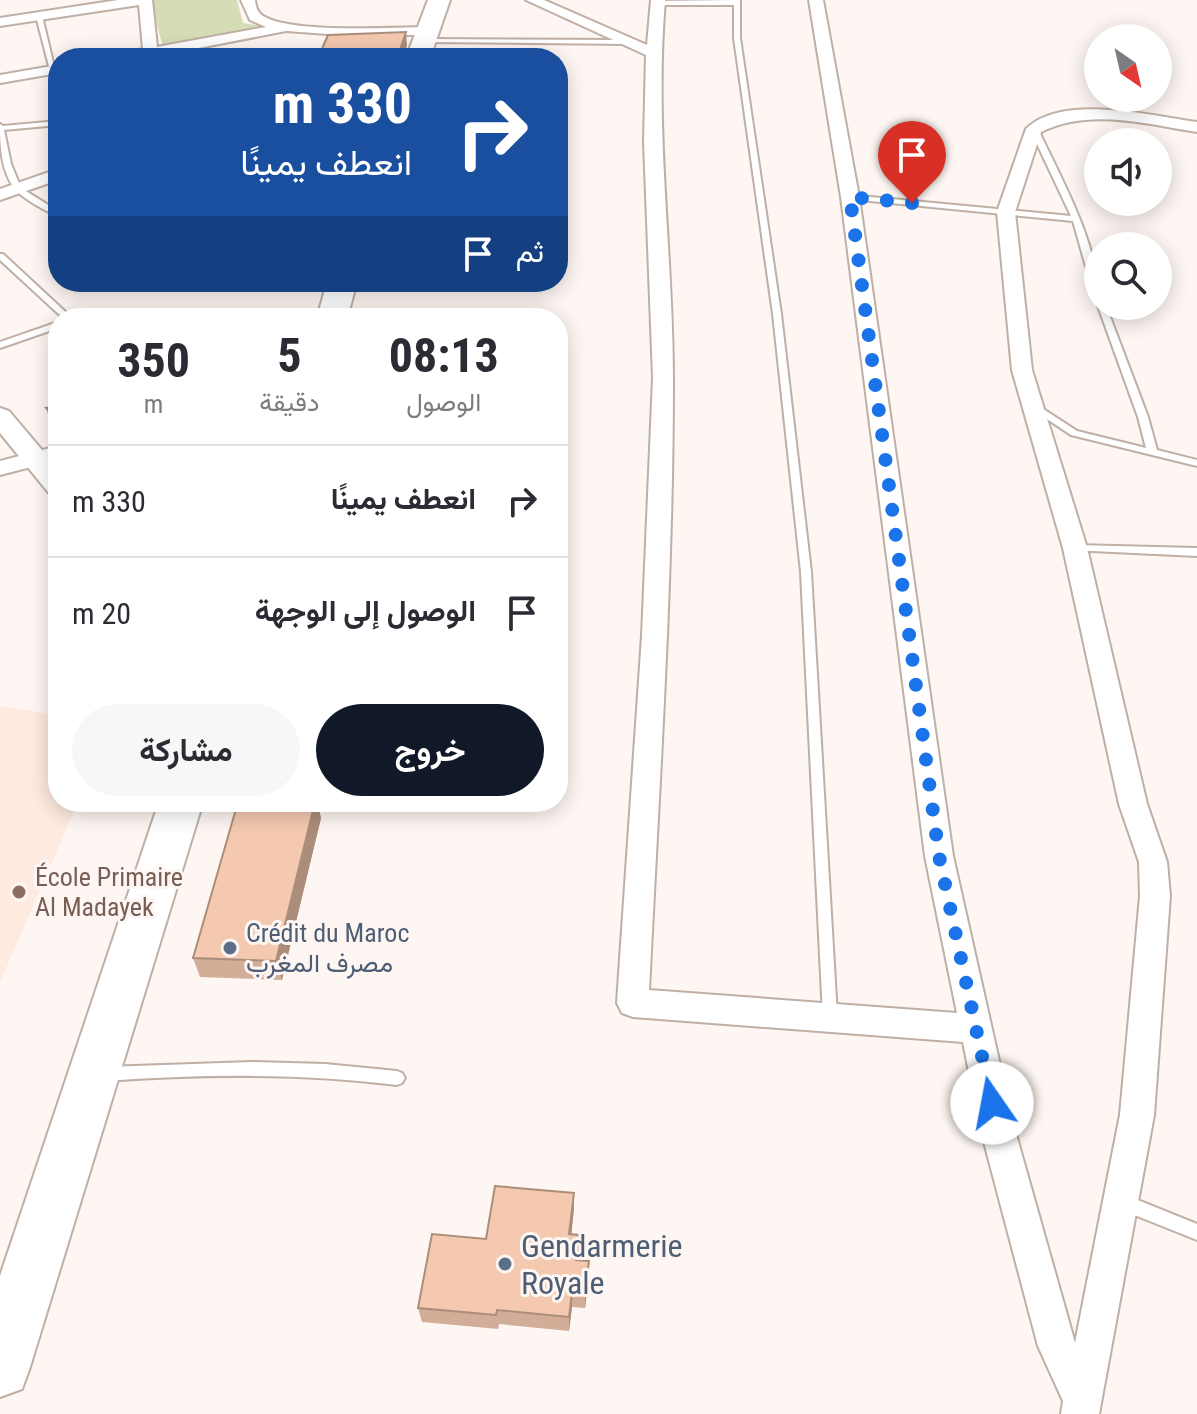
<!DOCTYPE html>
<html lang="ar">
<meta charset="utf-8">
<style>
body{margin:0;font-family:"Roboto Condensed",Vazirmatn,sans-serif;background:#f7f7f7;color:#2b2b33;direction:rtl;height:100vh;display:flex;flex-direction:column;font-size:30px;white-space:nowrap}
*{box-sizing:border-box;margin:0}
p{font-size:26px;color:#7c7c81}
.icon{flex:none;width:44px;height:44px;fill:none;stroke:currentColor;stroke-width:2;stroke-linecap:round;stroke-linejoin:round}
.map{position:relative;flex:1;overflow:hidden;direction:ltr}
.details{position:absolute;left:48px;top:308px;width:520px;height:504px;display:flex;flex-direction:column;background:#fff;border-radius:32px;box-shadow:0 4px 20px #0003;direction:rtl}
.details>*{flex:none}
.banner{position:absolute;left:48px;top:48px;width:520px;height:244px;border-radius:32px;box-shadow:0 4px 20px #0003;direction:rtl;background:#1a4fa0;color:#fff;overflow:hidden}
.needle{width:52px;rotate:146deg}
.controls{position:absolute;left:1084px;top:24px;display:grid;gap:16px}
.controls a{display:grid;place-items:center;width:88px;height:88px;border-radius:50%;background:#fff;box-shadow:0 4px 20px #0003;font-size:40px}
.pin{position:absolute;display:grid;place-items:center;width:68px;height:68px;color:#fff;margin:-82px -34px;border-radius:50% 50% 50% 0;rotate:-45deg;box-shadow:0 0 8px #0007}
.pin .icon{rotate:45deg}
.me{position:absolute;width:88px;margin:-44px;rotate:348deg;stroke-linejoin:round;filter:drop-shadow(0 0 6px #0008)}
.turn{display:flex;align-items:center;gap:28px;height:168px;padding:0 24px;font-size:36px}
.turn .icon{width:104px;height:104px;stroke-width:2.5}
.turn b{display:block;font-size:56px;line-height:68px}
.then{display:flex;align-items:center;height:76px;padding:0 24px;background:#0003;gap:16px;font-size:30px}
.eta{display:flex;justify-content:space-evenly;align-items:center;height:136px;text-align:center}
.eta b{font-size:48px;font-weight:700;line-height:56px}
.button{display:flex;gap:16px;margin-top:auto;padding:16px 24px}
.button a{flex:1;height:92px;border-radius:48px;background:#111827;color:#fff;font-size:32px;font-weight:700;line-height:92px;text-align:center}
.button a+a{background:#f7f7f7;color:#2b2b33}
ul{padding:0;list-style:none}
li{display:flex;align-items:center;gap:24px;height:112px;padding:0 24px;border-top:2px solid #e1e1e2}
li div{flex:1}
li b{display:block;font-size:30px}
li em{font-style:normal}
.map>svg:first-child{display:block}
.built{fill:#feeadf}
.green{fill:#d6dcb5}
.lines{fill:none;stroke-linecap:round;stroke-linejoin:round}
.service-casing{stroke:#bfafa5;stroke-width:4}
.minor-casing{stroke:#bfafa5;stroke-width:4}
.tertiary-casing{stroke:#bfafa5;stroke-width:4}
.primary-casing{stroke:#bfafa5;stroke-width:4}
.service{fill:#fff;fill-rule:evenodd}
.minor{fill:#fff;fill-rule:evenodd}
.tertiary{fill:#fff;fill-rule:evenodd}
.primary{fill:#fff;fill-rule:evenodd}
.wall{fill:#d2ad97}
.shaded-wall{fill:#ab8d7b}
.building{fill:#f4c9b0;stroke:#ab8d7b;stroke-width:2}
.route{stroke:#1a73e8;stroke-width:14;stroke-dasharray:0 25.2}
.education-dot{fill:#8d6e63;stroke:#fdf6f2;stroke-width:3}
.service-dot{fill:#5c6f8a;stroke:#fdf6f2;stroke-width:3}
.labels{text-anchor:middle;dominant-baseline:central;stroke-width:6;stroke-linejoin:round;paint-order:stroke}
.education-label{font-size:26px;fill:#785e54;stroke:#fdf6f2;text-anchor:start}
.service-label{font-size:26px;fill:#4e5e75;stroke:#fdf6f2;text-anchor:start}
.near-service-label{font-size:32px;fill:#4e5e75;stroke:#fdf6f2;text-anchor:start}
</style>
<div class="map">
<svg width="1197" height="1414" viewBox="0 0 1197 1414">
<rect width="100%" height="100%" fill="#fdf6f2"/>
<polygon class="built" points="0,706 58,715 58,802 78,802 0,982"/>
<polygon class="green" points="150,0 237,0 243,23 269,27 163,47"/>
<g class="lines">
<g class="service-casing">
<g id="service">
<polygon points="734,0 740,0 740,38 781,314 811,572 837,1016 835,1021 830,1022 825,1021 823,1016 801,572 773,314 734,38 734,5 658,5 655,3 658,1"/>
<polygon points="39,14 42,16 55,71 50,70 36,16"/>
<polygon points="425,39 629,40 632,42 629,44 423,42 423,40"/>
<path d="M58 121V125L4 130 11 164 21 188 58 211V216C47 212 20 197 14 188 1 169 0 146 0 124L3 126Z"/>
<path d="M1031 127 1038 129C1061 179 1098 242 1098 298L1094 295 1073 221 850 199 846 197 850 195 1071 216 1030 129Z"/>
<polygon points="0,254 3,254 72,318 63,318 0,260"/>
<polygon points="1098,306 1106,306 1148,417 1157,450 1197,460 1197,466 1071,435 1029,407 1034,404 1037,405 1077,431 1146,448 1138,417"/>
<polygon points="58,322 58,328 0,348 0,342"/>
<polygon points="1075,545 1197,548 1197,556 1071,550 1070,548"/>
<path d="M251 1062 325 1064 397 1071 402 1073 405 1078 402 1083 397 1085C300 1073 203 1074 105 1081L100 1079 98 1074 100 1069 105 1067Z"/>
<polygon points="1123,1194 1197,1224 1197,1240 1117,1208 1115,1202 1117,1196"/>
</g>
</g>
<g class="minor-casing">
<g id="minor">
<path d="M118 0H152L157 47 266 27 250 20 241 0H255C256 7 257 12 263 16 293 34 392 27 429 27L436 31 429 35H342L286 31 173 53V58H159L158 55 113 58 115 55 143 49 139 5 0 26V18Z"/>
<path d="M526 0H544L647 45 651 0H665C654 131 673 252 673 380 673 584 659 787 649 990L957 1013 925 856 841 197 809 0H823L859 197 953 856 1014 1127 1075 1343 1120 1115 1140 896 1139 862 1119 804 1063 548 1012 370 997 212 1026 129C1062 93 1152 116 1197 122V132C1145 124 1090 108 1041 132L1015 212 1032 370 1087 548 1147 804 1167 862 1170 896 1154 1115 1099 1414H1061L1063 1401 1038 1346 980 1127 963 1042 633 1017 622 1013 617 1003 642 636 653 378 644 142 646 55Z"/>
<polygon points="58,65 58,73 0,83 0,75"/>
<polygon points="58,169 58,180 0,200 0,189"/>
<polygon points="58,446 58,460 0,475 0,461"/>
</g>
</g>
<g class="tertiary-casing">
<polygon id="tertiary" points="0,408 9,411 58,469 58,494 48,492 0,433"/>
</g>
<g class="primary-casing">
<g id="primary">
<polygon points="428,0 450,0 430,58 406,58"/>
<polygon points="327,282 357,282 347,318 317,318"/>
<polygon points="159,802 203,802 30,1367 22,1389 0,1397 0,1276"/>
</g>
</g>
<use href="#service" class="service"/>
<use href="#minor" class="minor"/>
<use href="#tertiary" class="tertiary"/>
<use href="#primary" class="primary"/>
</g>
<g class="wall">
<polygon points="58,406 58,428 50,421 46,408"/>
<polygon points="318,806 321,818 282,980 200,977 193,958"/>
<polygon points="574,1193 574,1208 571,1234 579,1235 578,1260 589,1275 585,1308 572,1307 569,1331 499,1324 498,1329 422,1322 418,1308"/>
</g>
<g class="shaded-wall">
<polygon points="406,32 407,46 403,58 398,58"/>
<polygon points="311,802 319,802 318,806 321,818 282,980 276,961"/>
<polygon points="574,1193 574,1208 570,1249 569,1234"/>
<polygon points="579,1235 580,1250 577,1274 576,1260"/>
<polygon points="589,1261 589,1275 585,1308 585,1294"/>
<polygon points="572,1293 572,1307 569,1331 569,1317"/>
</g>
<g class="building">
<polygon points="406,32 398,56 387,57 386,58 318,58 328,35"/>
<polygon points="58,406 58,419 46,408"/>
<polygon points="238,802 315,802 276,961 193,958"/>
<polygon points="495,1186 574,1193 569,1234 579,1235 576,1260 589,1261 585,1294 572,1293 569,1317 497,1310 496,1315 418,1308 432,1234 486,1239"/>
</g>
<g class="lines">
<polyline class="route" points="912,203 850,197 939,856 992,1103"/>
</g>
<circle class="education-dot" cx="19" cy="892" r="8"/>
<g class="service-dot">
<circle cx="230" cy="948" r="8"/>
<circle cx="505" cy="1264" r="8"/>
</g>
<g class="labels">
<g class="education-label">
<text x="35" y="877">École Primaire<tspan x="35" dy="30">Al Madayek</tspan></text>
</g>
<g class="service-label">
<text x="246" y="933">Crédit du Maroc<tspan x="246" dy="30">مصرف المغرب</tspan></text>
</g>
<g class="near-service-label">
<text x="521" y="1246">Gendarmerie<tspan x="521" dy="37">Royale</tspan></text>
</g>
</g>
</svg>
<div class="controls">
<a><svg class="needle" viewBox="-14 -14 28 28"><path d="M0-13l5 13h-10z" fill="#e53935"/><path d="M0 13l5-13h-10z" fill="#7c7c81"/></svg></a>
<a><svg class="icon" aria-label="sound" viewBox="0 0 24 24"><path d="M4 9h4l5-4v14l-5-4H4zM17 9q2 3 0 6"/></svg></a>
<a><svg class="icon" aria-label="search" viewBox="0 0 24 24"><circle cx="10" cy="10" r="6"/><path d="M15 15l6 6"/></svg></a>
</div>
<div class="pin" style="left:912px;top:203px;background:#d93025"><svg class="icon" aria-label="arrive" viewBox="0 0 24 24"><path d="M6 21V4h12l-3 4 3 4H6"/></svg></div>
<svg class="me" style="left:992px;top:1103px" viewBox="-20 -20 40 40"><circle r="19" fill="#fff"/><path d="M0-13L10 11 0 6-10 11z" fill="#1a73e8"/></svg>
<div class="banner">
<div class="turn"><svg class="icon" aria-label="right" viewBox="0 0 24 24"><path d="M7 20v-9h11M14 6l5 5-5 5"/></svg><div><b>330 m</b>انعطف يمينًا</div></div>
<div class="then">ثم<svg class="icon" aria-label="arrive" viewBox="0 0 24 24"><path d="M6 21V4h12l-3 4 3 4H6"/></svg></div>
</div>
<section class="details">
<div class="eta">
<div><b>08:13</b><p>الوصول</p></div>
<div><b>5</b><p>دقيقة</p></div>
<div><b>350</b><p>m</p></div>
</div>
<ul>
<li><svg class="icon" aria-label="right" viewBox="0 0 24 24"><path d="M7 20v-9h11M14 6l5 5-5 5"/></svg><div><b>انعطف يمينًا</b></div><em>330 m</em></li>
<li><svg class="icon" aria-label="arrive" viewBox="0 0 24 24"><path d="M6 21V4h12l-3 4 3 4H6"/></svg><div><b>الوصول إلى الوجهة</b></div><em>20 m</em></li>
</ul>
<div class="button"><a>خروج</a><a>مشاركة</a></div>
</section>
</div>
